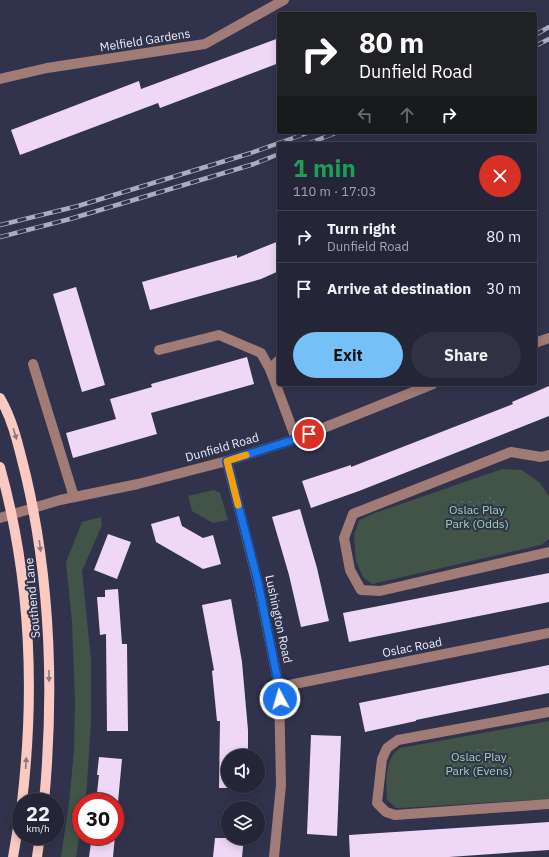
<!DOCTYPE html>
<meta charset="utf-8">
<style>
body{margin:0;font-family:"IBM Plex Sans",sans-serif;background:#303243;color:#f1f3f6;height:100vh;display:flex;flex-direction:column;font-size:15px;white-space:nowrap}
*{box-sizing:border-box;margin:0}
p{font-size:13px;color:#a3a5ae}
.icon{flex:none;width:22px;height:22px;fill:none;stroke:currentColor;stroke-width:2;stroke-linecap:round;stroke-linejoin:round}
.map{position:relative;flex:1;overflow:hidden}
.sheet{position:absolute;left:277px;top:142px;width:260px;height:244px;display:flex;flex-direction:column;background:#242638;border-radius:4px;box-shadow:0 2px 10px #0003,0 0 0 1px #414353}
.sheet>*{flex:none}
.hud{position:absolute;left:277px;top:12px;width:260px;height:122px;border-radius:4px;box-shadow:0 2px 10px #0003,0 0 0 1px #414353;background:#202124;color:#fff;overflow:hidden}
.tools{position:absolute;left:221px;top:749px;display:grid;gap:8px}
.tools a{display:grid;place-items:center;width:44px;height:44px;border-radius:50%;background:#242638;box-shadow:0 2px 10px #0003,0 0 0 1px #414353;font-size:20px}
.speed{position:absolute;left:12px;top:793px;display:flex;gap:8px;font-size:20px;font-weight:700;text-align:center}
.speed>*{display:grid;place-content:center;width:52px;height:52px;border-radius:50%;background:#242638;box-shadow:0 2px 10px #0003,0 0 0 1px #414353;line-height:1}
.speed small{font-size:10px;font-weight:400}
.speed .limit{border:6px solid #d22;background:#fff;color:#111}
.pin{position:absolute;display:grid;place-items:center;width:34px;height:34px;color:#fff;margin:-17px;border:2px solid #fff;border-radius:50%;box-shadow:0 1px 4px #0007}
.me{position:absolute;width:44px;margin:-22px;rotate:354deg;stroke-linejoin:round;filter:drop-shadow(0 0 3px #0008)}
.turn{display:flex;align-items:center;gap:14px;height:84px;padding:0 16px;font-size:18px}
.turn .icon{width:52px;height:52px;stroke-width:2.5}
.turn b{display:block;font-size:28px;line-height:34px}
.lanes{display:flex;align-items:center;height:38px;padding:0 16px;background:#0003;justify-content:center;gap:20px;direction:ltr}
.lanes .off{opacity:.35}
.round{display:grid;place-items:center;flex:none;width:42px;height:42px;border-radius:21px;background:#303243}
.headline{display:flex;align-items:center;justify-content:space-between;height:68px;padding:0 16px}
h1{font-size:24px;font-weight:700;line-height:30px;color:#1e9e55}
.action{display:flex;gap:8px;margin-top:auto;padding:8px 16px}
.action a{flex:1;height:46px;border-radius:24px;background:#75c0f6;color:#111;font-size:16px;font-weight:700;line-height:46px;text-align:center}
.action a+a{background:#303243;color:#f1f3f6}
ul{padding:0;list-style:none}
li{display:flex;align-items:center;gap:12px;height:52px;padding:0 16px;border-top:1px solid #414353}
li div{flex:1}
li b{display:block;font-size:15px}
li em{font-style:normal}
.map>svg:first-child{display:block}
.green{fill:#415447}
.park{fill:url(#park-dots)}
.building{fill:#efd7f6}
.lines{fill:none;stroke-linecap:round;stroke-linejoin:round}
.minor{stroke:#a17b76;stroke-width:10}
.major{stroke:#f9c9c2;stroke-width:10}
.rail-casing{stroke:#aaacbf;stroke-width:4.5}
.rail{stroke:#30334b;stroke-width:3;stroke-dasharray:9;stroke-linecap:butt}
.oneway{fill:#8a7681}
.route-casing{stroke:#114b97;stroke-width:10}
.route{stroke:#1a73e8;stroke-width:7}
.slow{stroke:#f59e0b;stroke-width:7}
.labels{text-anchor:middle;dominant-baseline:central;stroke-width:4;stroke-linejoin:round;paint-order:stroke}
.street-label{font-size:12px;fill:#eaecfc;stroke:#30334b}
.park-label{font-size:12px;fill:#9dd6b0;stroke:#30334b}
</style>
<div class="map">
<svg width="549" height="857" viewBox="0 0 549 857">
<defs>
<pattern id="park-dots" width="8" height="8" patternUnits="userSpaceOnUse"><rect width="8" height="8" fill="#415447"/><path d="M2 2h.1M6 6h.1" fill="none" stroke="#5d6d62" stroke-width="1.8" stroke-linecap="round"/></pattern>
</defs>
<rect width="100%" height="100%" fill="#30334b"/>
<g class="green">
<polygon points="502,469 522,470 540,483 549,496 549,539 541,545 372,584 363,577 356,561 354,536 359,520 375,513"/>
<polygon points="214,490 220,493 228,520 213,523 192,511 188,496"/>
<polygon points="101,517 102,525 82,571 91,659 91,722 87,784 85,802 81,802 81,825 76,857 61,857 69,803 74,750 75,702 72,622 66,562 82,522"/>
<path d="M549 721V799L401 808H396L387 800C386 782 384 759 400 748Z"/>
</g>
<g class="park">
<path d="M490 492 497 497 500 502 495 514 492 517 491 527C487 530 477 536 471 531 469 529 468 526 465 525 453 518 441 518 454 501L463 500 478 502Z"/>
<path d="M477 748H493L516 757C490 782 473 784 441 769 452 758 463 752 477 748Z"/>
</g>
<g class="building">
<polygon points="279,38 279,63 160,108 158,103 20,155 11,130 139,81 141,89"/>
<polygon points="279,241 279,271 261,279 150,310 142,282 237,255 237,258"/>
<polygon points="76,287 105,385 82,392 53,294"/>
<polygon points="247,357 254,384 151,413 157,434 73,458 66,433 116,419 110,399 152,387 151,384"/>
<polygon points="549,386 549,416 359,491 311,508 302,481 351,465 351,467 513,404 512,402"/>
<polygon points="300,509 317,568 329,621 301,627 289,575 272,517"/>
<polygon points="179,516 182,526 203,538 213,535 221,564 203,569 156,542 151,524"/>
<polygon points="108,534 131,542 117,579 94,570"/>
<polygon points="549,573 549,602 349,642 343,613"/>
<polygon points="118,589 122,644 127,644 128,731 107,731 106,634 100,635 97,597 105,597 105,590"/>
<polygon points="231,599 242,662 248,730 248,756 228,756 228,786 248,786 248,788 219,788 220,721 217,721 212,671 214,670 202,605"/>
<polygon points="549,665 549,693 416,720 416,721 365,732 359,703"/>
<polygon points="311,735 341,736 337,836 307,834"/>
<polygon points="99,757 122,759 118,802 96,802 99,775 97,775"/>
<polygon points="549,822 549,850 449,857 350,857 349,835"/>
<polygon points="92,836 115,836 113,857 89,857"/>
<polygon points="215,838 244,838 242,857 213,857"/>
</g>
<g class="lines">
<g class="minor">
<polyline points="0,79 47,68 205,44 284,0"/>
<polyline points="535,343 549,338"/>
<polyline points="159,350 219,335 261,353 270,369"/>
<polyline points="279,360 270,369 296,439"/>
<polyline points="33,364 74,497"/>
<polyline points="549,455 541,457 511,452 353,514 344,538 350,570 361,590 380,591 549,552"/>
<polyline points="227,461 258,583 279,687 281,785 274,857"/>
<polyline points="0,518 60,500 138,484 227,461 296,439 433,384"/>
<polyline points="279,687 549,633"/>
<polyline points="549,712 398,740 387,748 382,759 377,803 386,812 395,815 549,804"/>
</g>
<g class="major">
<path d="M0 398C14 422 19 449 26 476 51 583 54 693 44 802"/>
<path d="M0 467C30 575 35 691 22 802"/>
<polyline points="13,857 21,810"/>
<polyline points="37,857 40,836"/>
</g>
<g class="rail-casing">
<g id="rail">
<polyline points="535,35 549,27"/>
<polyline points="535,46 549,39"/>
<polyline points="307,144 338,132"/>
<polyline points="0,225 78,206 251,153 310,132"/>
<polyline points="0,237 70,219 254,164 279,154"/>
</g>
</g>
<use href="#rail" class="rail"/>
</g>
<defs><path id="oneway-solid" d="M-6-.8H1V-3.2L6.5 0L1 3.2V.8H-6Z"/></defs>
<g class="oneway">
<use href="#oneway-solid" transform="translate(15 434) rotate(73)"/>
<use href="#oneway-solid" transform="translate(40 546) rotate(82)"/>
<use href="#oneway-solid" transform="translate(49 676) rotate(89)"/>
<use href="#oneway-solid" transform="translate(26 763) rotate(-86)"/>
</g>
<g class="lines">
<g class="route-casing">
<polyline id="route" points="280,699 279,687 258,582 227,461 296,439 309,434"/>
</g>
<use href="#route" class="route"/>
<polyline class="slow" points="238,505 227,461 246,455"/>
</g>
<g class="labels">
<g class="street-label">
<text transform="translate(145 40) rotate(-9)">Melfield Gardens</text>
<text transform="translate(222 447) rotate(-16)">Dunfield Road</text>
<text transform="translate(32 598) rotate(-95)">Southend Lane</text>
<text transform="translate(279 619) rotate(78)">Lushington Road</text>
<text transform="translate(412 647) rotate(-11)">Oslac Road</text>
</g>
<g class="park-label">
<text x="477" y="509">Oslac Play<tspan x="477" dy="14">Park (Odds)</tspan></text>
<text x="479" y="756">Oslac Play<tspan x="479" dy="14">Park (Evens)</tspan></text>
</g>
</g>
</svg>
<div class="tools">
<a><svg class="icon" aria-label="sound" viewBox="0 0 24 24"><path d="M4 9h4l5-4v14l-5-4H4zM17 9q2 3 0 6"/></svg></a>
<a><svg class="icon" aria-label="layers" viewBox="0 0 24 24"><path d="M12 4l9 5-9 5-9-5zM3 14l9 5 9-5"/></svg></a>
</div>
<div class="speed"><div>22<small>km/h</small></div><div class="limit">30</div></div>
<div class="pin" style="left:309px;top:434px;background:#d93025"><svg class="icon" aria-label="arrive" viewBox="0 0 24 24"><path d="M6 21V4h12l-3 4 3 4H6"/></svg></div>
<svg class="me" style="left:280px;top:699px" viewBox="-20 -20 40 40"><circle r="17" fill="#1a73e8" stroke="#fff" stroke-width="3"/><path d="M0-11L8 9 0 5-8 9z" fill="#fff"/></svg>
<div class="hud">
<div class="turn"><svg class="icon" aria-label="right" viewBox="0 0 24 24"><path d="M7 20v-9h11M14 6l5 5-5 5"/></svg><div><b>80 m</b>Dunfield Road</div></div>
<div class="lanes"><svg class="icon off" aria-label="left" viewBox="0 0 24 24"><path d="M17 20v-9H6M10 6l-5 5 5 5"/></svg><svg class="icon off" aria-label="ahead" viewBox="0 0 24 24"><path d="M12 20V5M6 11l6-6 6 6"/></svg><svg class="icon" aria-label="right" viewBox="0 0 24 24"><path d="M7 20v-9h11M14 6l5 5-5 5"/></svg></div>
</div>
<section class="sheet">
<div class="headline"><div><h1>1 min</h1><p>110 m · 17:03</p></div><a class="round" style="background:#d93025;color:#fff"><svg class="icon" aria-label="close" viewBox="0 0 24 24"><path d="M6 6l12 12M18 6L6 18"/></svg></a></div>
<ul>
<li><svg class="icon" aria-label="right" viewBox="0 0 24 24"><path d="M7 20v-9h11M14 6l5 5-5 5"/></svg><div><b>Turn right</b><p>Dunfield Road</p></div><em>80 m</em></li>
<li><svg class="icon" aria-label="arrive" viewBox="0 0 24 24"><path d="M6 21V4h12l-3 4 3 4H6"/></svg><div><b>Arrive at destination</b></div><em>30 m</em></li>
</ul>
<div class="action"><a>Exit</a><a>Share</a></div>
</section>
</div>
